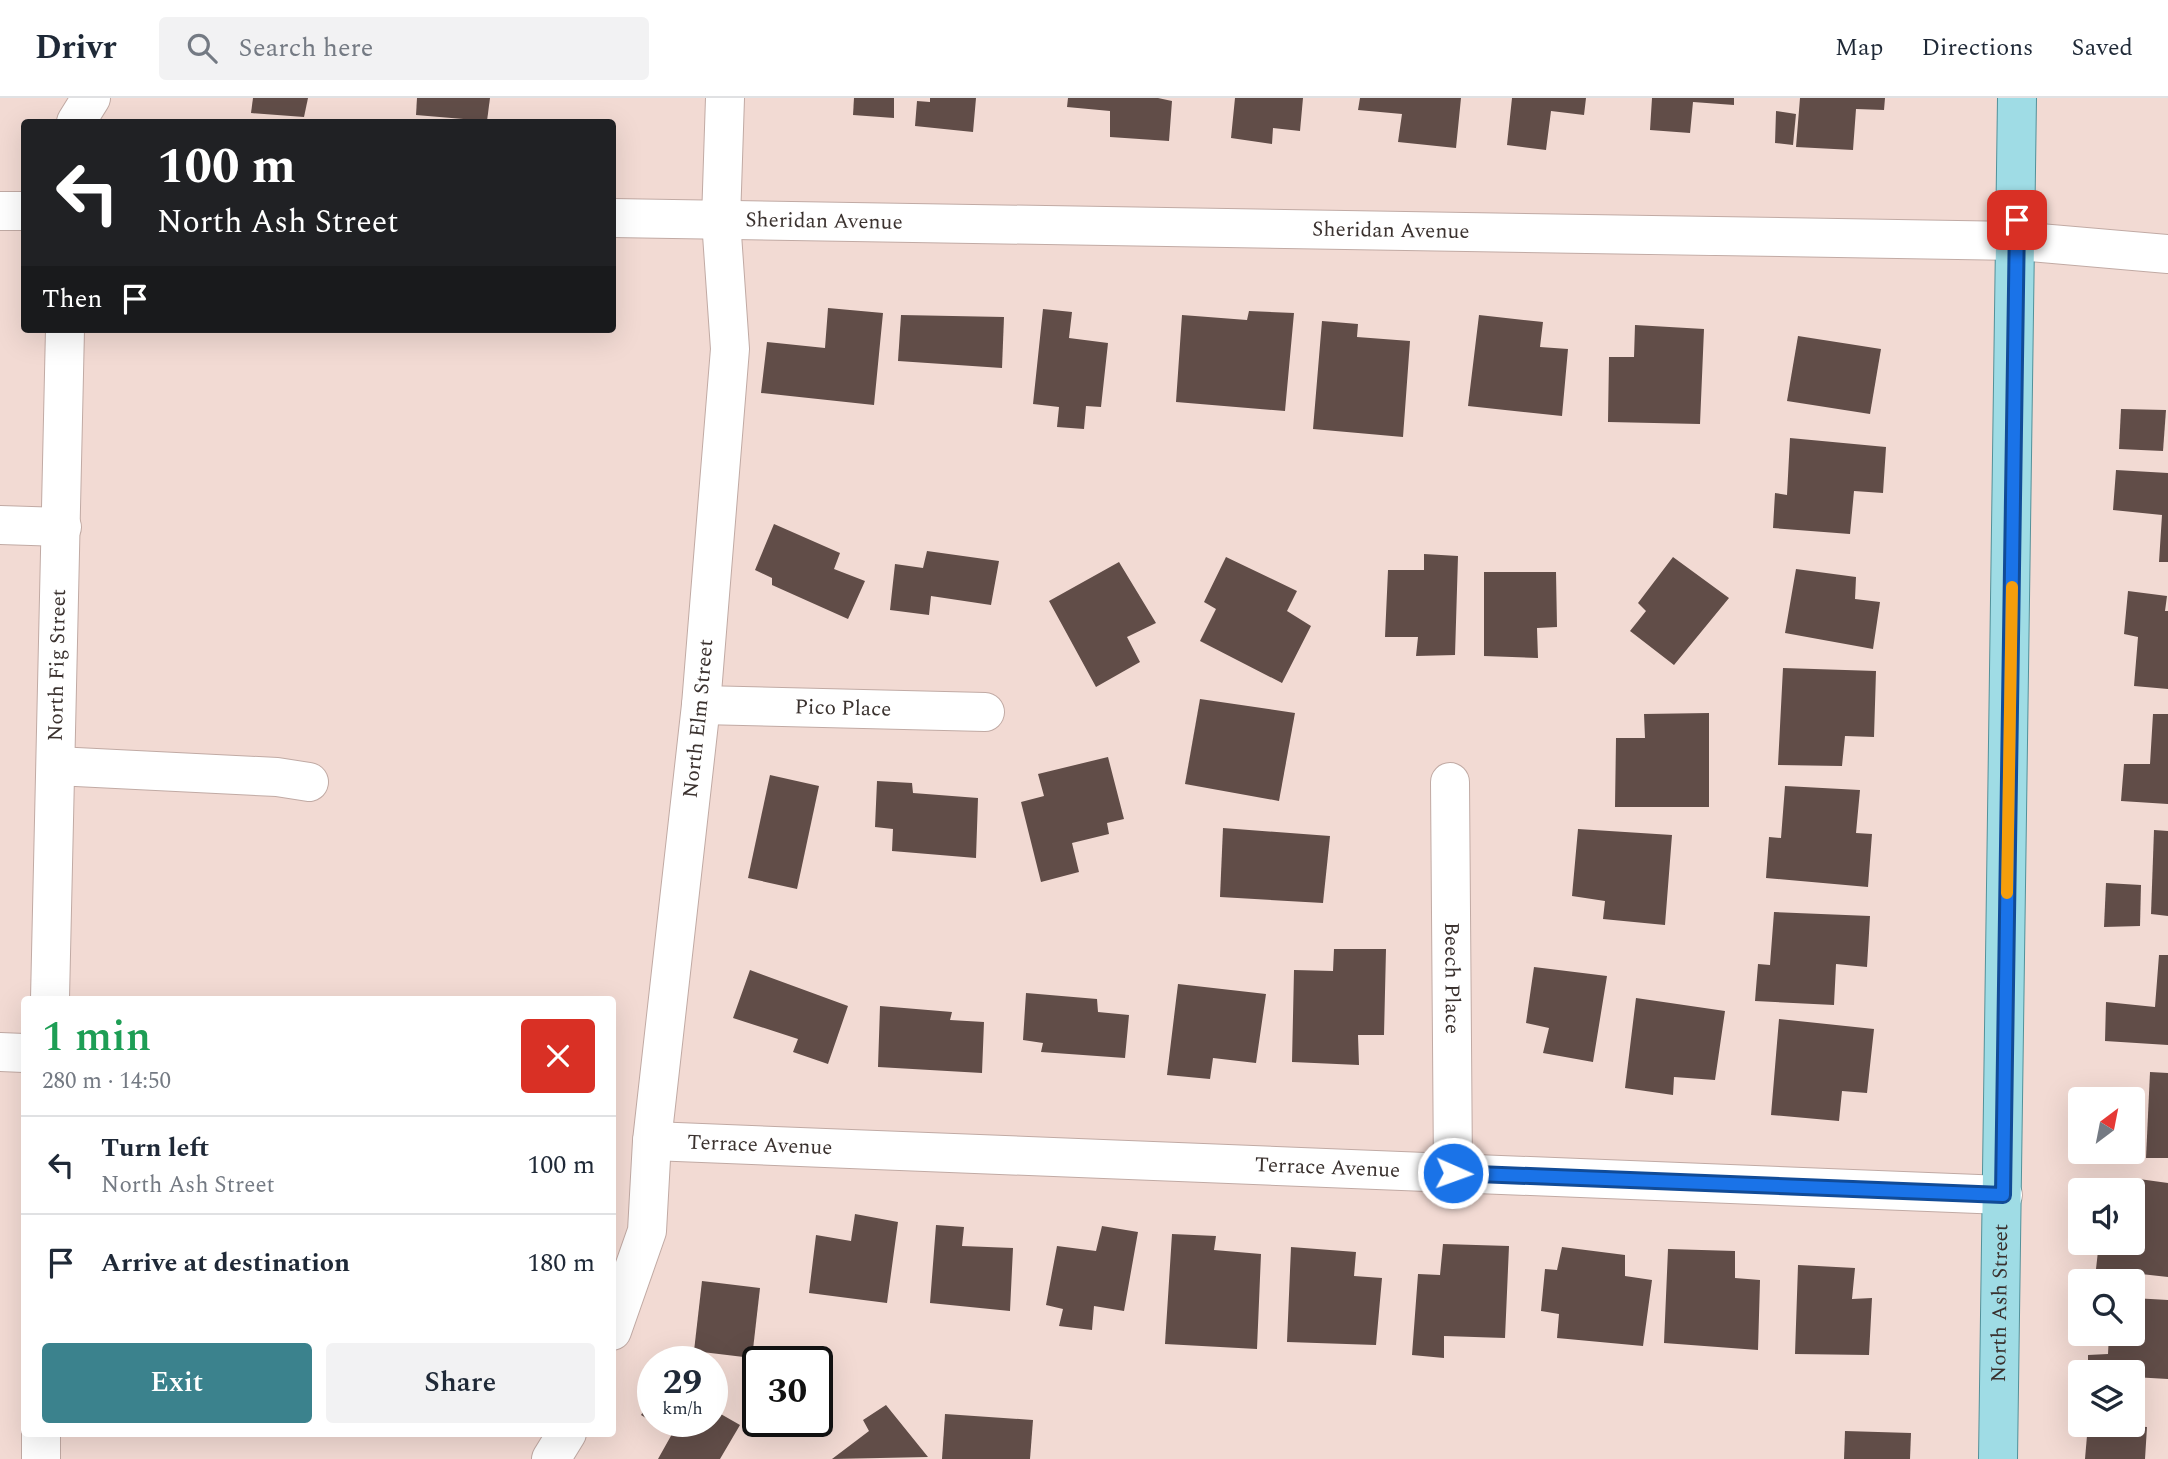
<!DOCTYPE html>
<meta charset="utf-8">
<style>
body{margin:0;font-family:Spectral,serif;background:#f2f2f3;color:#1f2937;height:100vh;display:flex;flex-direction:column;font-size:26px;white-space:nowrap}
*{box-sizing:border-box;margin:0}
p{font-size:23px;color:#747a83}
.icon{flex:none;width:38px;height:38px;fill:none;stroke:currentColor;stroke-width:2;stroke-linecap:round;stroke-linejoin:round}
.map{position:relative;flex:1;overflow:hidden}
.sheet{position:absolute;left:21px;top:898px;width:595px;height:441px;display:flex;flex-direction:column;background:#fff;border-radius:7px;box-shadow:0 7px 28px #0002}
.sheet>*{flex:none}
.hud{position:absolute;left:21px;top:21px;width:595px;height:214px;border-radius:7px;box-shadow:0 7px 28px #0002;background:#202124;color:#fff;overflow:hidden}
.needle{width:46px;rotate:32deg}
.controls{position:absolute;left:2068px;top:989px;display:grid;gap:14px}
.controls a{display:grid;place-items:center;width:77px;height:77px;border-radius:7px;background:#fff;box-shadow:0 7px 28px #0002;font-size:35px}
.speed{position:absolute;left:637px;top:1248px;display:flex;gap:14px;font-size:35px;font-weight:700;text-align:center}
.speed>*{display:grid;place-content:center;width:91px;height:91px;border-radius:50%;background:#fff;box-shadow:0 7px 28px #0002;line-height:1}
.speed small{font-size:18px;font-weight:400}
.speed .limit{border:4px solid #111;border-radius:10px;background:#fff;color:#111}
.pin{position:absolute;display:grid;place-items:center;width:60px;height:60px;color:#fff;margin:-30px;border-radius:14px;box-shadow:0 4px 10px #0006}
.me{position:absolute;width:77px;margin:-38px;rotate:92deg;stroke-linejoin:round;filter:drop-shadow(0 0 5px #0008)}
.turn{display:flex;align-items:center;gap:24px;height:147px;padding:0 21px;font-size:32px}
.turn .icon{width:91px;height:91px;stroke-width:2.5}
.turn b{display:block;font-size:49px;line-height:60px}
.then{display:flex;align-items:center;height:66px;padding:0 21px;background:#0003;gap:14px;font-size:26px}
.round{display:grid;place-items:center;flex:none;width:74px;height:74px;border-radius:7px;background:#f2f2f3}
.overview{display:flex;align-items:center;justify-content:space-between;height:119px;padding:0 21px}
h1{font-size:42px;font-weight:600;line-height:52px;color:#1e9e55}
.primary-button{display:flex;gap:14px;margin-top:auto;padding:14px 21px}
.primary-button a{flex:1;height:80px;border-radius:7px;background:#3b828d;color:#fff;font-size:28px;font-weight:600;line-height:80px;text-align:center}
.primary-button a+a{background:#f2f2f3;color:#1f2937}
ul{padding:0;list-style:none}
li{display:flex;align-items:center;gap:21px;height:98px;padding:0 21px;border-top:2px solid #e0e1e3}
li div{flex:1}
li b{display:block;font-size:26px}
li em{font-style:normal}
header{display:flex;align-items:center;gap:42px;box-sizing:border-box;height:98px;padding:0 35px;background:#fff;border-bottom:2px solid #e0e1e3}
header strong{font-size:33px}
nav{display:flex;gap:38px;margin-inline-start:auto;font-size:24px}
.search{width:490px;height:63px;background:#f2f2f3;display:flex;align-items:center;gap:18px;box-sizing:border-box;padding:0 24px;border-radius:7px;color:#747a83;font-size:26px}
.map>svg:first-child{display:block}
.building{fill:#614d48}
.lines{fill:none;stroke-linecap:round;stroke-linejoin:round}
.minor-casing{stroke:#c1aaa4;stroke-width:40}
.major-casing{stroke:#52919a;stroke-width:40}
.minor{stroke:#fff;stroke-width:38}
.major{stroke:#9fdce5;stroke-width:38}
.route-casing{stroke:#114b97;stroke-width:18}
.route{stroke:#1a73e8;stroke-width:12}
.slow{stroke:#f59e0b;stroke-width:12}
.labels{text-anchor:middle;dominant-baseline:central;stroke-width:7;stroke-linejoin:round;paint-order:stroke}
.street-label{font-size:21px;fill:#3a312e;stroke:#fce8e3}
</style>
<header>
<strong>Drivr</strong>
<div class="search"><svg class="icon" aria-label="search" viewBox="0 0 24 24"><circle cx="10" cy="10" r="6"/><path d="M15 15l6 6"/></svg>Search here</div>
<nav><a>Map</a><a>Directions</a><a>Saved</a></nav>
</header>
<div class="map">
<svg width="2168" height="1361" viewBox="0 0 2168 1361">
<rect width="100%" height="100%" fill="#f2dad3"/>
<g class="building">
<polygon points="253,0 308,0 304,19 251,15"/>
<polygon points="417,0 490,0 487,23 416,17"/>
<polygon points="854,0 894,0 894,20 853,17"/>
<polygon points="930,0 976,0 973,34 915,28 917,3 930,4"/>
<polygon points="1068,0 1158,0 1172,3 1169,43 1110,39 1110,13 1067,9"/>
<polygon points="1235,0 1303,0 1300,33 1273,30 1272,46 1231,40"/>
<polygon points="1360,0 1461,0 1456,50 1398,44 1402,16 1358,12"/>
<polygon points="1512,0 1586,0 1584,17 1551,13 1546,52 1507,47"/>
<polygon points="1652,0 1734,0 1734,7 1693,4 1690,35 1650,32"/>
<polygon points="1800,0 1885,0 1884,12 1856,11 1853,52 1796,49"/>
<polygon points="1776,13 1796,16 1793,47 1775,45"/>
<polygon points="828,210 883,215 874,307 761,295 767,244 825,250"/>
<polygon points="1043,211 1072,214 1069,240 1108,245 1101,309 1086,308 1084,331 1057,329 1059,309 1033,306"/>
<polygon points="1249,213 1294,215 1285,313 1176,304 1182,217 1247,222"/>
<polygon points="901,217 1004,219 1002,270 898,263"/>
<polygon points="1479,217 1543,224 1540,249 1568,251 1562,318 1468,308"/>
<polygon points="1322,223 1358,226 1357,239 1410,243 1403,339 1313,331"/>
<polygon points="1635,227 1704,231 1700,326 1608,324 1609,259 1634,259"/>
<polygon points="1798,238 1881,251 1870,316 1787,303"/>
<polygon points="2121,311 2166,312 2163,353 2119,351"/>
<polygon points="1790,340 1886,349 1883,395 1854,393 1850,436 1773,430 1775,395 1787,397"/>
<polygon points="2116,372 2168,375 2168,464 2159,464 2162,417 2113,412"/>
<polygon points="774,426 840,455 834,471 865,483 848,521 772,487 772,480 755,472"/>
<polygon points="927,453 999,463 991,507 931,498 929,517 890,512 895,466 923,470"/>
<polygon points="1424,456 1458,458 1455,557 1416,558 1418,539 1385,539 1388,472 1424,472"/>
<polygon points="1226,459 1297,493 1287,513 1311,528 1282,585 1200,543 1216,511 1204,504"/>
<polygon points="1673,459 1729,500 1674,567 1630,533 1646,513 1638,505"/>
<polygon points="1119,464 1156,525 1127,539 1140,564 1096,589 1049,503"/>
<polygon points="1796,471 1856,479 1855,501 1880,504 1873,551 1785,535"/>
<polygon points="1484,474 1556,474 1557,529 1537,530 1538,560 1484,558"/>
<polygon points="2128,493 2167,498 2165,513 2168,513 2168,591 2134,588 2138,539 2124,536"/>
<polygon points="1783,570 1876,573 1874,639 1845,638 1842,668 1778,667"/>
<polygon points="1200,601 1295,615 1279,703 1185,686"/>
<polygon points="1709,615 1709,709 1615,709 1616,640 1645,640 1644,616"/>
<polygon points="2153,616 2168,616 2168,706 2121,703 2124,666 2150,666"/>
<polygon points="1108,659 1124,721 1107,725 1109,736 1072,745 1079,774 1041,784 1021,704 1044,698 1038,676"/>
<polygon points="770,677 819,688 797,791 748,780"/>
<polygon points="877,683 912,685 913,695 978,700 976,760 892,753 893,731 875,729"/>
<polygon points="1785,688 1860,692 1856,735 1872,736 1868,789 1766,780 1769,739 1781,740"/>
<polygon points="1223,730 1330,738 1323,805 1220,799"/>
<polygon points="1578,731 1672,737 1665,827 1603,821 1605,803 1572,798"/>
<polygon points="2154,732 2168,733 2168,818 2151,816"/>
<polygon points="2106,785 2141,787 2140,828 2104,829"/>
<polygon points="1774,814 1870,818 1867,869 1836,866 1834,907 1755,903 1758,866 1770,867"/>
<polygon points="1334,851 1386,851 1384,937 1358,937 1359,967 1292,964 1294,872 1333,873"/>
<polygon points="2159,857 2168,857 2168,947 2105,943 2106,904 2155,909"/>
<polygon points="1534,869 1607,878 1593,964 1543,955 1549,930 1526,925"/>
<polygon points="750,872 848,908 828,966 793,954 798,941 733,920"/>
<polygon points="1178,886 1266,896 1256,965 1213,960 1210,981 1167,977"/>
<polygon points="1026,895 1097,901 1098,914 1129,917 1125,960 1041,954 1043,945 1023,942"/>
<polygon points="1636,900 1725,913 1715,982 1674,979 1673,997 1625,990"/>
<polygon points="880,908 952,914 950,922 984,924 982,975 878,969"/>
<polygon points="1779,921 1874,931 1867,995 1842,993 1839,1023 1771,1017"/>
<polygon points="2150,974 2168,975 2168,1060 2146,1060"/>
<polygon points="2139,1081 2168,1085 2168,1179 2096,1171 2099,1144 2133,1144"/>
<polygon points="855,1116 898,1124 887,1205 809,1195 816,1137 851,1143"/>
<polygon points="936,1127 964,1129 962,1148 1013,1150 1010,1213 930,1205"/>
<polygon points="1102,1128 1138,1134 1124,1213 1094,1208 1092,1232 1059,1228 1063,1211 1046,1207 1057,1148 1096,1153"/>
<polygon points="1172,1136 1216,1138 1214,1152 1261,1156 1257,1251 1165,1246"/>
<polygon points="1443,1146 1509,1148 1505,1240 1444,1238 1444,1260 1412,1257 1418,1176 1440,1177"/>
<polygon points="1291,1149 1356,1154 1354,1178 1382,1180 1376,1247 1287,1244"/>
<polygon points="1562,1149 1625,1157 1625,1178 1652,1182 1643,1248 1557,1240 1559,1216 1541,1213 1545,1171 1557,1172"/>
<polygon points="1668,1151 1735,1153 1735,1180 1760,1182 1758,1252 1664,1245"/>
<polygon points="1798,1167 1855,1170 1852,1201 1872,1200 1869,1257 1795,1256"/>
<polygon points="702,1183 760,1190 752,1260 694,1253"/>
<polygon points="2133,1200 2168,1202 2168,1281 2133,1279 2133,1274 2088,1274 2088,1257 2108,1256 2109,1236 2133,1236"/>
<polygon points="653,1298 653,1323 712,1323 712,1311 740,1327 720,1361 658,1361 672,1336 641,1317"/>
<polygon points="886,1307 928,1359 832,1361 869,1333 863,1322"/>
<polygon points="945,1316 1033,1322 1030,1361 942,1361"/>
<polygon points="2088,1326 2147,1329 2145,1361 2085,1361"/>
<polygon points="1845,1333 1911,1335 1910,1361 1844,1361"/>
</g>
<g class="lines">
<g class="minor-casing">
<g id="minor">
<polyline points="76,24 91,0"/>
<polyline points="0,113 24,113"/>
<path id="s1" d="M612 120 2017 143 2168 156"/>
<polyline points="0,427 62,429"/>
<path id="s2" d="M701 607 985 614"/>
<polyline points="56,668 277,679 309,684"/>
<path id="s3" d="M1450 684 1453 1075"/>
<path id="s4" d="M50 901 65 231"/>
<polyline points="0,954 24,955"/>
<path id="s5" d="M652 1043 2003 1097"/>
<path id="s6" d="M612 1233 647 1133 652 1043 701 607 730 251 721 122 725 0"/>
<polyline points="41,1361 41,1335"/>
<polyline points="551,1361 567,1335"/>
</g>
</g>
<g class="major-casing">
<g id="major">
<path id="s7" d="M1998 1361 2017 0"/>
</g>
</g>
<use href="#minor" class="minor"/>
<use href="#major" class="major"/>
</g>
<g class="lines">
<g class="route-casing">
<polyline id="route" points="1453,1075 2003,1097 2017,122"/>
</g>
<use href="#route" class="route"/>
<polyline class="slow" points="2007,795 2012,489"/>
</g>
<g class="labels">
<g class="street-label">
<text stroke="none"><textPath href="#s1" startOffset="212">Sheridan Avenue</textPath></text>
<text stroke="none"><textPath href="#s1" startOffset="779">Sheridan Avenue</textPath></text>
<text stroke="none"><textPath href="#s4" startOffset="334">North Fig Street</textPath></text>
<text stroke="none"><textPath href="#s2" startOffset="142">Pico Place</textPath></text>
<text stroke="none"><textPath href="#s6" startOffset="621">North Elm Street</textPath></text>
<text stroke="none"><textPath href="#s3" startOffset="196">Beech Place</textPath></text>
<text stroke="none"><textPath href="#s5" startOffset="108">Terrace Avenue</textPath></text>
<text stroke="none"><textPath href="#s5" startOffset="676">Terrace Avenue</textPath></text>
<text stroke="none"><textPath href="#s7" startOffset="156">North Ash Street</textPath></text>
</g>
</g>
</svg>
<div class="controls">
<a><svg class="needle" viewBox="-14 -14 28 28"><path d="M0-13l5 13h-10z" fill="#e53935"/><path d="M0 13l5-13h-10z" fill="#747a83"/></svg></a>
<a><svg class="icon" aria-label="sound" viewBox="0 0 24 24"><path d="M4 9h4l5-4v14l-5-4H4zM17 9q2 3 0 6"/></svg></a>
<a><svg class="icon" aria-label="search" viewBox="0 0 24 24"><circle cx="10" cy="10" r="6"/><path d="M15 15l6 6"/></svg></a>
<a><svg class="icon" aria-label="layers" viewBox="0 0 24 24"><path d="M12 4l9 5-9 5-9-5zM3 14l9 5 9-5"/></svg></a>
</div>
<div class="speed"><div>29<small>km/h</small></div><div class="limit">30</div></div>
<div class="pin" style="left:2017px;top:122px;background:#d93025"><svg class="icon" aria-label="arrive" viewBox="0 0 24 24"><path d="M6 21V4h12l-3 4 3 4H6"/></svg></div>
<svg class="me" style="left:1453px;top:1075px" viewBox="-20 -20 40 40"><circle r="17" fill="#1a73e8" stroke="#fff" stroke-width="3"/><path d="M0-11L8 9 0 5-8 9z" fill="#fff"/></svg>
<div class="hud">
<div class="turn"><svg class="icon" aria-label="left" viewBox="0 0 24 24"><path d="M17 20v-9H6M10 6l-5 5 5 5"/></svg><div><b>100 m</b>North Ash Street</div></div>
<div class="then">Then<svg class="icon" aria-label="arrive" viewBox="0 0 24 24"><path d="M6 21V4h12l-3 4 3 4H6"/></svg></div>
</div>
<section class="sheet">
<div class="overview"><div><h1>1 min</h1><p>280 m · 14:50</p></div><a class="round" style="background:#d93025;color:#fff"><svg class="icon" aria-label="close" viewBox="0 0 24 24"><path d="M6 6l12 12M18 6L6 18"/></svg></a></div>
<ul>
<li><svg class="icon" aria-label="left" viewBox="0 0 24 24"><path d="M17 20v-9H6M10 6l-5 5 5 5"/></svg><div><b>Turn left</b><p>North Ash Street</p></div><em>100 m</em></li>
<li><svg class="icon" aria-label="arrive" viewBox="0 0 24 24"><path d="M6 21V4h12l-3 4 3 4H6"/></svg><div><b>Arrive at destination</b></div><em>180 m</em></li>
</ul>
<div class="primary-button"><a>Exit</a><a>Share</a></div>
</section>
</div>
